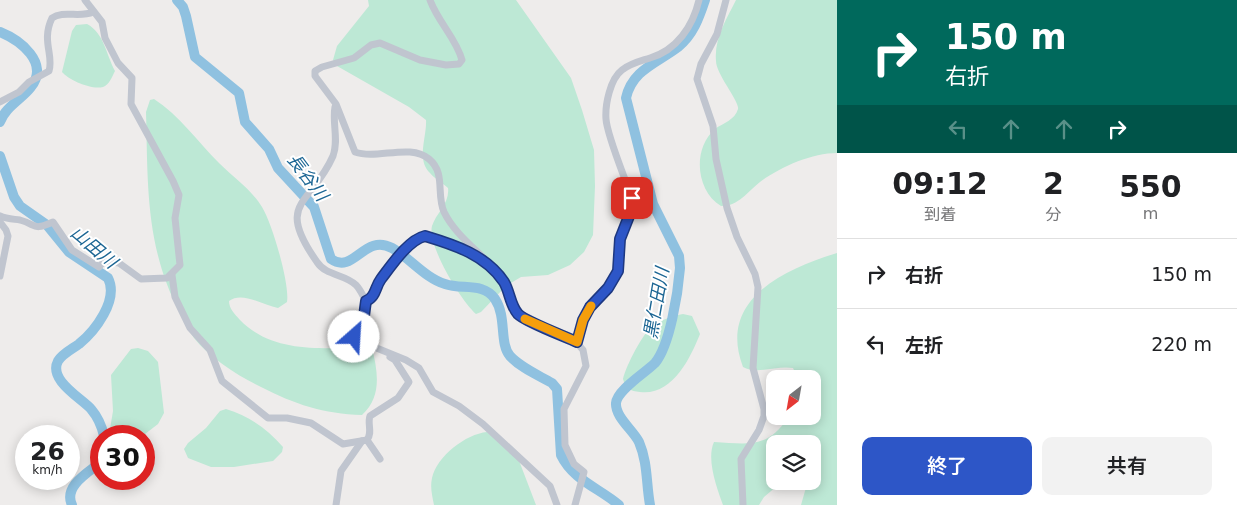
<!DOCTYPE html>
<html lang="ja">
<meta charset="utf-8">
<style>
body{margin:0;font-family:"DejaVu Sans","Noto Sans JP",sans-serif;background:#f2f2f2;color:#202124;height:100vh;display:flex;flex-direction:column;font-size:19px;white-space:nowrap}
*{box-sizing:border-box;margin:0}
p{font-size:16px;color:#757577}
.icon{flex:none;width:28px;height:28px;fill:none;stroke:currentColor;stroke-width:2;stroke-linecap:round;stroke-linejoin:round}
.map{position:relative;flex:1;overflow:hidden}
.side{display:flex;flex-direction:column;background:#fff;width:400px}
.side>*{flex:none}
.guide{background:#00695c;color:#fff;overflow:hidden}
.needle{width:32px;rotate:211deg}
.tools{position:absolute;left:766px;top:370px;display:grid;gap:10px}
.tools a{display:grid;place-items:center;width:55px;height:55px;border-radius:10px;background:#fff;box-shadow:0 2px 12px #0003;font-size:25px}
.speed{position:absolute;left:15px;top:425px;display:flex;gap:10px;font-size:25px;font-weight:700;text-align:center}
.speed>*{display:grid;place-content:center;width:65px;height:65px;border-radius:50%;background:#fff;box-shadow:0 2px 12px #0003;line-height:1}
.speed small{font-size:12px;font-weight:400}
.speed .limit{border:8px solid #d22;background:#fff;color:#111}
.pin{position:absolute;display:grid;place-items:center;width:42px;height:42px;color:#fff;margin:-21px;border-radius:10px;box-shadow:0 2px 8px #0006}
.me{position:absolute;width:55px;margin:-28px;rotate:26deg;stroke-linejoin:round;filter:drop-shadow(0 0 4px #0008)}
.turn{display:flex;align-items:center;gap:18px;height:105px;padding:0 25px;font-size:22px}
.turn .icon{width:65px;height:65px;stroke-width:2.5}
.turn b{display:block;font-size:35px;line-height:42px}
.lanes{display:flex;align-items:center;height:48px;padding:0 25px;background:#0003;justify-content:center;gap:25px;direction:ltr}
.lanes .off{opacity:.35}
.eta{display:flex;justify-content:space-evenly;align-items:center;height:85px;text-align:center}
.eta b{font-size:30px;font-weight:600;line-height:35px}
.action{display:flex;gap:10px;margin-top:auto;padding:10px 25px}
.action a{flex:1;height:58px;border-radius:10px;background:#2d56c7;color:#fff;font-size:20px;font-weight:600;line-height:58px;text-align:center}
.action a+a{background:#f2f2f2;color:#202124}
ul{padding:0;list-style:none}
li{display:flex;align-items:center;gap:15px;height:70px;padding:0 25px;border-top:1px solid #e0e0e0}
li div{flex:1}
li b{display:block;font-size:19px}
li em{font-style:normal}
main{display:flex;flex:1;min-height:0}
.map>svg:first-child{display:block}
.green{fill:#bde8d5}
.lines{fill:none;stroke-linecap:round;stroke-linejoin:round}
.river{stroke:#8fc1e0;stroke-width:10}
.minor{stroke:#c0c5cf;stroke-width:7}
.route-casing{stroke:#1d3881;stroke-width:12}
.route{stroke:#2d56c7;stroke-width:9}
.slow{stroke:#f59e0b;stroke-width:9}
.labels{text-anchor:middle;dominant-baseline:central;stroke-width:4;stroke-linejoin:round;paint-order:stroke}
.water-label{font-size:18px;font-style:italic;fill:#1c6694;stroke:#fff}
</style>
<main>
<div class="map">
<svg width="837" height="505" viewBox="0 0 837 505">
<rect width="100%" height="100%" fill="#eeeceb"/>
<g class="green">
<path d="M368 0H516L571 78 582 110 594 150 595 186 593 235 584 252 570 265 548 275 521 277 506 286 481 312 476 314C461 301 427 245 432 226 436 213 450 203 448 188 443 183 435 179 430 173 416 160 427 137 426 120L409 107 337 66 333 60 337 46 369 6Z"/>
<path d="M736 0H837V153C812 153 780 167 760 182 747 192 739 206 721 206 696 191 692 149 715 129 723 123 735 120 738 109 740 102 716 74 716 61 714 39 726 20 736 0Z"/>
<path d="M87 24C104 33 106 54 115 71 112 77 109 85 103 87 91 90 69 80 62 72L72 31 76 25Z"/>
<path d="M154 99C179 115 198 142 219 163 234 178 251 189 262 207 272 223 290 284 287 302L278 308C263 305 242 291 229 301 229 309 235 314 240 320 275 356 327 347 372 348 378 372 382 397 362 415 324 414 294 404 261 387 238 376 210 358 194 338 189 331 185 322 181 315 145 248 148 185 146 112L150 100Z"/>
<path d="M837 253V505H801L807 484 812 481V444H775V481H783L764 497 759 505H723C717 488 706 459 714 442 749 444 768 449 789 416H812V379H798L793 368C777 365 757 375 743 367 717 299 785 269 837 253Z"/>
<path d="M683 314 692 316 700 334C690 359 672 396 640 392 630 391 626 389 623 379 626 366 643 332 654 325 663 319 673 316 683 314Z"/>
<polygon points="138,348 148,351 158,362 164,413 158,424 145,434 111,436 109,435 113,411 111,375 131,349"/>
<path d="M226 409C249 416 267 429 283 447L282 452 273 461 234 467H211L188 458 184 449 188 443 206 428 220 411Z"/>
<path d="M487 432 518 458 536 505H434C432 495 430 487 432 478 437 456 466 434 487 432Z"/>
</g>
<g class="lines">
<g class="river">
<path d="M177 0 183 7 186 16 195 57 239 93 245 122 269 149 278 168 314 207 331 259C354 275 364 233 392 248 410 258 425 278 445 284 462 290 483 282 495 299 507 317 499 343 510 356 521 368 538 375 552 383L557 389 561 455C573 480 599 488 619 505"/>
<path d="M0 32C20 40 50 63 31 87 22 99 5 107 0 122"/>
<path d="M0 156 14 197 20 206 47 225 69 252 108 278C119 300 95 331 79 344 72 349 62 354 58 361 48 380 81 398 91 409 97 416 102 427 104 436"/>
<path d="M72 505C63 486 89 472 101 462"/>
<path d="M650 505C646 483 648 463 639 442 633 430 615 417 616 403 617 390 645 373 655 363 670 345 678 293 680 268L679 256 653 204 626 98C632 70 657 63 678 47 693 35 699 18 705 0"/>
</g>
<g class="minor">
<path d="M430 0C438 22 456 38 462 60L459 64 446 65 420 60 380 43 371 45 354 58 322 67 315 71V76L336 104 355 152C377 160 410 143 429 159 446 173 436 194 444 212 458 241 492 259 505 284 510 294 510 307 519 315 527 322 564 336 577 343L583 350 586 366 564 409 565 445 574 464 584 472 575 505"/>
<polyline points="726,0 717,34 701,64 697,79 713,126 716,159 727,208 737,237 755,274 758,287 753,368 764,409 764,416 759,430 741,459 743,505"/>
<path d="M0 102 19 92 29 82 49 71C54 55 41 41 52 18 63 10 80 18 93 12"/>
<path d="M335 107C332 123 339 140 333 156 311 206 274 201 317 262 326 276 345 274 356 285 360 289 363 296 366 301L364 316 354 337 357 340 406 360 419 368 433 392 459 406 483 424 550 486 557 505"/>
<path d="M0 216C6 219 13 219 20 220 38 225 32 231 53 222L72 250 99 267 104 261 119 263 141 279 167 278 180 265 175 218 179 195 173 181 131 104 132 78 118 63 105 38 102 22 85 0"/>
<polyline points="0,222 6,230 8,236 0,276"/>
<polyline points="172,275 175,297 190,328 210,350 222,381 268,418 287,418 311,423 343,444 367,440 380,459"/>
<path d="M366 301C375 297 375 290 379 283 386 270 411 239 425 236L459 246 473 255"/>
<path d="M577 343 583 320 590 307 608 288 618 271 620 239 633 206 632 199C626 180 607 136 606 119 605 105 610 79 622 70 631 63 641 61 650 58 677 50 693 26 699 0"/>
<path d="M367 440C373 432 367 424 370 416L398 398 409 382 395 360 390 357"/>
<polyline points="336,505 341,471 362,441"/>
</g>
</g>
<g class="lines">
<g class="route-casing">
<path id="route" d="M354 337 364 316 366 301C376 297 375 287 381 279 391 266 408 240 425 236 455 245 486 255 504 282 510 292 510 305 518 314 526 322 564 336 577 342L583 320 590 307 608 288 618 271 620 239 633 206 632 198"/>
</g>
<use href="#route" class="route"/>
<polyline class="slow" points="525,319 577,342 583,320 591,306"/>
</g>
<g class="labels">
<g class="water-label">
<text transform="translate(308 177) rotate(53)">長谷川</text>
<text transform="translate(94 247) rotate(40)">山田川</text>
<text transform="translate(656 303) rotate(-80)">黒仁田川</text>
</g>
</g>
</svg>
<div class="tools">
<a><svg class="needle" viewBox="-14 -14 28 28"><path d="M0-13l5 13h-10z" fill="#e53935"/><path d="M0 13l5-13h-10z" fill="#757577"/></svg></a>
<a><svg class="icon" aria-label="layers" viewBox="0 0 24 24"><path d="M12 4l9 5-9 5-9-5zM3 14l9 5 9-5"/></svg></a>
</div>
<div class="speed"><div>26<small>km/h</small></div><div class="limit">30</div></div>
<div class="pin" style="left:632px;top:198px;background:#d93025"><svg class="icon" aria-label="arrive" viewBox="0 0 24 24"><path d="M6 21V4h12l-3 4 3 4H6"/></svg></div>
<svg class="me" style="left:354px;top:337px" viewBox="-20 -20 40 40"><circle r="19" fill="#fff"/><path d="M0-13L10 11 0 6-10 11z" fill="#2d56c7"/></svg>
</div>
<section class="side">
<div class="guide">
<div class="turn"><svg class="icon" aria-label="right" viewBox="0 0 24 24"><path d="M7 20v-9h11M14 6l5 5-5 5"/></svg><div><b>150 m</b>右折</div></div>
<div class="lanes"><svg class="icon off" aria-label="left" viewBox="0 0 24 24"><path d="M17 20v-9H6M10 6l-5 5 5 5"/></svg><svg class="icon off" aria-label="ahead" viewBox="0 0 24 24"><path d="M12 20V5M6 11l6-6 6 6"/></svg><svg class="icon off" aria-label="ahead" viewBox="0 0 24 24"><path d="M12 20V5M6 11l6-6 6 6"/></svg><svg class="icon" aria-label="right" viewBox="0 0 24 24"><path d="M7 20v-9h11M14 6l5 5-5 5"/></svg></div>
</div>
<div class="eta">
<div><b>09:12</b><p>到着</p></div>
<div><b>2</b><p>分</p></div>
<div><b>550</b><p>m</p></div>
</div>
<ul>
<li><svg class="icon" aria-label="right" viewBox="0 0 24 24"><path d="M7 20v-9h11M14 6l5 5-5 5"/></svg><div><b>右折</b></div><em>150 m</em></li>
<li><svg class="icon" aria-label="left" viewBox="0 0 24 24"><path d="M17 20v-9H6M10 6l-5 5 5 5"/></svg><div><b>左折</b></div><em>220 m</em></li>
</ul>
<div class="action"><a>終了</a><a>共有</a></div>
</section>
</main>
